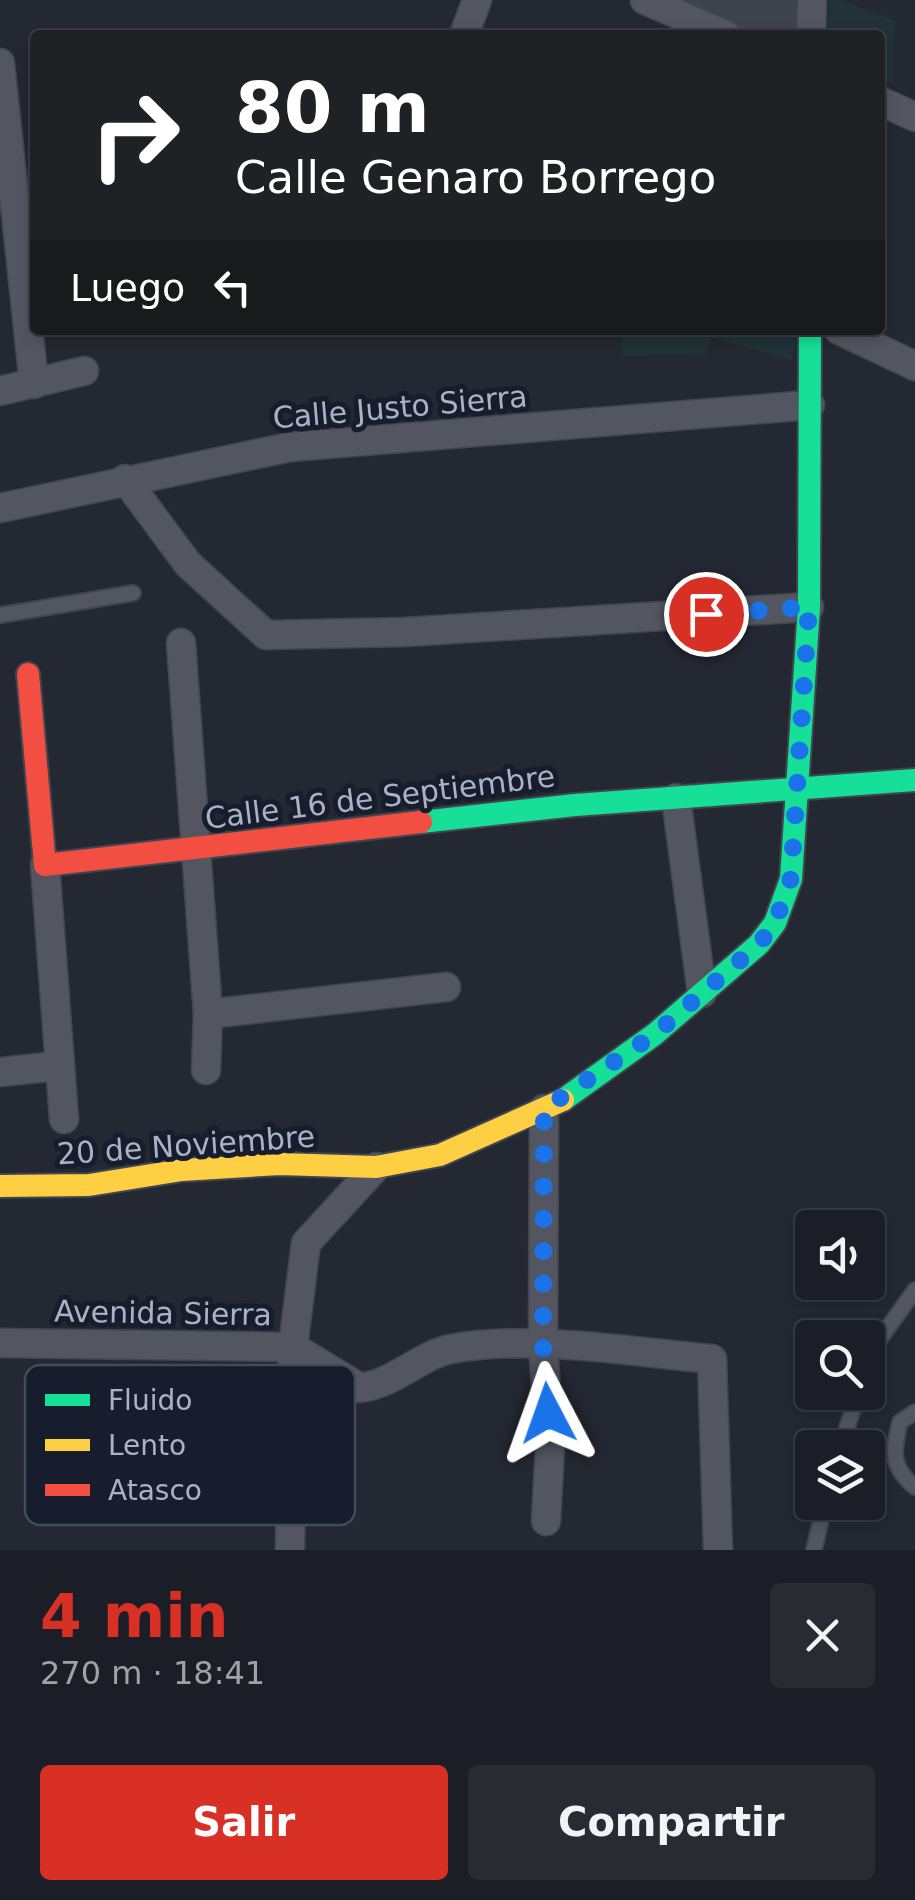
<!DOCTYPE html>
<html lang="es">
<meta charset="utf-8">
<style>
body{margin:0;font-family:"DejaVu Sans",sans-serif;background:#282b32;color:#f1f3f6;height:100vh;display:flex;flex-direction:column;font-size:38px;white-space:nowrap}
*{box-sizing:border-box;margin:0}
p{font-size:32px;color:#a0a2a7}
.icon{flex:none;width:55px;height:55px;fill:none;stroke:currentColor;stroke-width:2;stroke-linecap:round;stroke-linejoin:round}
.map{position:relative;height:1550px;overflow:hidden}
.details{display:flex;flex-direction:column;background:#1b1e26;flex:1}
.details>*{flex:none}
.hud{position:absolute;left:30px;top:30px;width:855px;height:305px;border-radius:10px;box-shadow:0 5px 15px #0003,0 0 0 2px #393c43;background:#202124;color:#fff;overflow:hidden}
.buttons{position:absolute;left:795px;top:1210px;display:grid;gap:20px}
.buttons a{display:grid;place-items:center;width:90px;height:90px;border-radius:10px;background:#1b1e26;box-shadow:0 5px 15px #0003,0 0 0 2px #393c43;font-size:50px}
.pin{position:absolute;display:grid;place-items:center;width:85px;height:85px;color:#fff;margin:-42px;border:5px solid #fff;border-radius:50%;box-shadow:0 2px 10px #0007}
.me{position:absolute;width:110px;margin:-55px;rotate:356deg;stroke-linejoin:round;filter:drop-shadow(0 0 8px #0008)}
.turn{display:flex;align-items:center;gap:35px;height:210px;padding:0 40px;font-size:45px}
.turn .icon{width:130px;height:130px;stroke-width:2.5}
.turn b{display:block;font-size:70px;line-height:85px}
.then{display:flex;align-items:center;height:95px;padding:0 40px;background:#0003;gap:20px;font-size:38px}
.round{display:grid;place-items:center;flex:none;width:105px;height:105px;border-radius:10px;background:#282b32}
.headline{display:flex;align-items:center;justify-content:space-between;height:170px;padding:0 40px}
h1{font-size:60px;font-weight:600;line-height:75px;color:#d93025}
.primary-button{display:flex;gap:20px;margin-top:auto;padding:20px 40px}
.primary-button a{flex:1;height:115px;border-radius:10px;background:#d93025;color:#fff;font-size:40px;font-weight:600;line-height:115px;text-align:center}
.primary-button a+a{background:#282b32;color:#f1f3f6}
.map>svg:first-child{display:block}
.green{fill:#213238}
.building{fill:#3e434d}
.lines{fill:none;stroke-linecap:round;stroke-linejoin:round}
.lane-casing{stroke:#41454f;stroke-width:18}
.street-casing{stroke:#41454f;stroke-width:31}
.fast-casing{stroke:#41454f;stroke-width:26}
.slow-casing{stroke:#41454f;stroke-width:26}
.jam-casing{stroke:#41454f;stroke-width:26}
.lane{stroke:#535661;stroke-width:14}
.street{stroke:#535661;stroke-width:28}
.fast{stroke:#16e098;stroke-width:22}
.slow{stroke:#ffcf43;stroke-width:22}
.jam{stroke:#f24e42;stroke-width:22}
.route{stroke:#1a73e8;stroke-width:18;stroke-dasharray:0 32.4}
.labels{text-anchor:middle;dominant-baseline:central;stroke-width:10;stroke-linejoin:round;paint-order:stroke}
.street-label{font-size:30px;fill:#abb2c6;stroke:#171d2d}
.key{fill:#171d2d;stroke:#434a5b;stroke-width:2.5}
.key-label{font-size:28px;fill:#abb2c6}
</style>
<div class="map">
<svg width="915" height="1550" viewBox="0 0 915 1550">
<rect width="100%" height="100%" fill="#242832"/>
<g class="green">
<polygon points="829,0 842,0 895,21 893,84 880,78 880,35 827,35"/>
<polygon points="622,330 797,330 792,360 711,338 705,355 623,356"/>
</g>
<polygon class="building" points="645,0 800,0 797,35 730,35"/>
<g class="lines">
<g class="lane-casing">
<g id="lane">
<polyline points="0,615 133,593"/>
<polyline points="868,1366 874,1347 915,1290"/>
<path d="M915 1412 900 1422C893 1451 890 1467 915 1487"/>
<polyline points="840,1448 859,1392"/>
<polyline points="814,1550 825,1502"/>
</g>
</g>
<g class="street-casing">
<g id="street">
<polyline points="645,0 726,35"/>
<polyline points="464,35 477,0"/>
<polyline points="811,35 812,0"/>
<polyline points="0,63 34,384"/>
<polyline points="880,101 915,117"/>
<polyline points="839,330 915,366"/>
<polyline points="0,391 84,371"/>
<polyline points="125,479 188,564 266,635 405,632 809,607"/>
<polyline points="0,508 290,447 810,405"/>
<polyline points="181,643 208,1014 206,1070"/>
<polyline points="676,798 702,993"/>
<polyline points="45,865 64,1119"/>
<polyline points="208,1014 446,987"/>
<polyline points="0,1072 57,1066"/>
<polyline points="544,1109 543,1345 550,1447 546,1521"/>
<path d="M0 1343 293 1347 360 1388C396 1383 420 1355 451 1349 531 1334 631 1352 712 1359L718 1550"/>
<polyline points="290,1550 293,1347 306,1243 376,1167"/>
</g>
</g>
<g class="fast-casing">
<g id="fast">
<polyline points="421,822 575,805 915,780"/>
<polyline points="563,1100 655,1034 759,944 775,923 791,879 809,607 810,330"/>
</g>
</g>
<g class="slow-casing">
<polyline id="slow" points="0,1186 89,1185 182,1170 280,1164 376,1167 440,1155 563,1100"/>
</g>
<g class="jam-casing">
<polyline id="jam" points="28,674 45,865 421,822"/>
</g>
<use href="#lane" class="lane"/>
<use href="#street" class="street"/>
<use href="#fast" class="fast"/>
<use href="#slow" class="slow"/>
<use href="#jam" class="jam"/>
</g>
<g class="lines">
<polyline class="route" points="548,1413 543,1345 544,1109 655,1034 759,944 775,923 791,878 809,607 706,614"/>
</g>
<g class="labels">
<g class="street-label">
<text transform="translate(400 407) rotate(-5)">Calle Justo Sierra</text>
<text transform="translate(380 797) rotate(-7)">Calle 16 de Septiembre</text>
<text transform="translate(186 1145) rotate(-4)">20 de Noviembre</text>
<text transform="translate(163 1313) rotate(1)">Avenida Sierra</text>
</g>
</g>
<rect x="25" y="1365" width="330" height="160" rx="15" class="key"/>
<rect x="45" y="1394" width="45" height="12" fill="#16e098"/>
<rect x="45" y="1439" width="45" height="12" fill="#ffcf43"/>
<rect x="45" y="1484" width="45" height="12" fill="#f24e42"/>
<g class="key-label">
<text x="108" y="1410">Fluido</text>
<text x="108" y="1455">Lento</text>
<text x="108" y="1500">Atasco</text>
</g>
</svg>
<div class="buttons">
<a><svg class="icon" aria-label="sound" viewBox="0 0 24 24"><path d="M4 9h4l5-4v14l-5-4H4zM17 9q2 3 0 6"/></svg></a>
<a><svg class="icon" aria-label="search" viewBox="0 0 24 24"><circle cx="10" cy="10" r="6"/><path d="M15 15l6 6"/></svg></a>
<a><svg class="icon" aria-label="layers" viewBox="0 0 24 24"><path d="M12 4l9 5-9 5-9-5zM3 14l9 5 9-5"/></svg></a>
</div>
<div class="pin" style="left:706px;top:614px;background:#d93025"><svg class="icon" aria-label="arrive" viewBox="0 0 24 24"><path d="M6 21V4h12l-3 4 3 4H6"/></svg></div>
<svg class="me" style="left:548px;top:1413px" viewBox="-20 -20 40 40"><path d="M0-17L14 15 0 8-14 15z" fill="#1a73e8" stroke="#fff" stroke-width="4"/></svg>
<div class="hud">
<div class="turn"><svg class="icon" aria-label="right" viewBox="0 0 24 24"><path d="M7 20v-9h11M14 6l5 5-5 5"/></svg><div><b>80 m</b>Calle Genaro Borrego</div></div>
<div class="then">Luego<svg class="icon" aria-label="left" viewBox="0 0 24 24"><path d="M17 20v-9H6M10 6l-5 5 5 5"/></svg></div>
</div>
</div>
<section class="details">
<div class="headline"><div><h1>4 min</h1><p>270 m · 18:41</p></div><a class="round"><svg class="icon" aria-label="close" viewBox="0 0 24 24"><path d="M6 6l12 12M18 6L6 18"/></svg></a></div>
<div class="primary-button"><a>Salir</a><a>Compartir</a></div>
</section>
